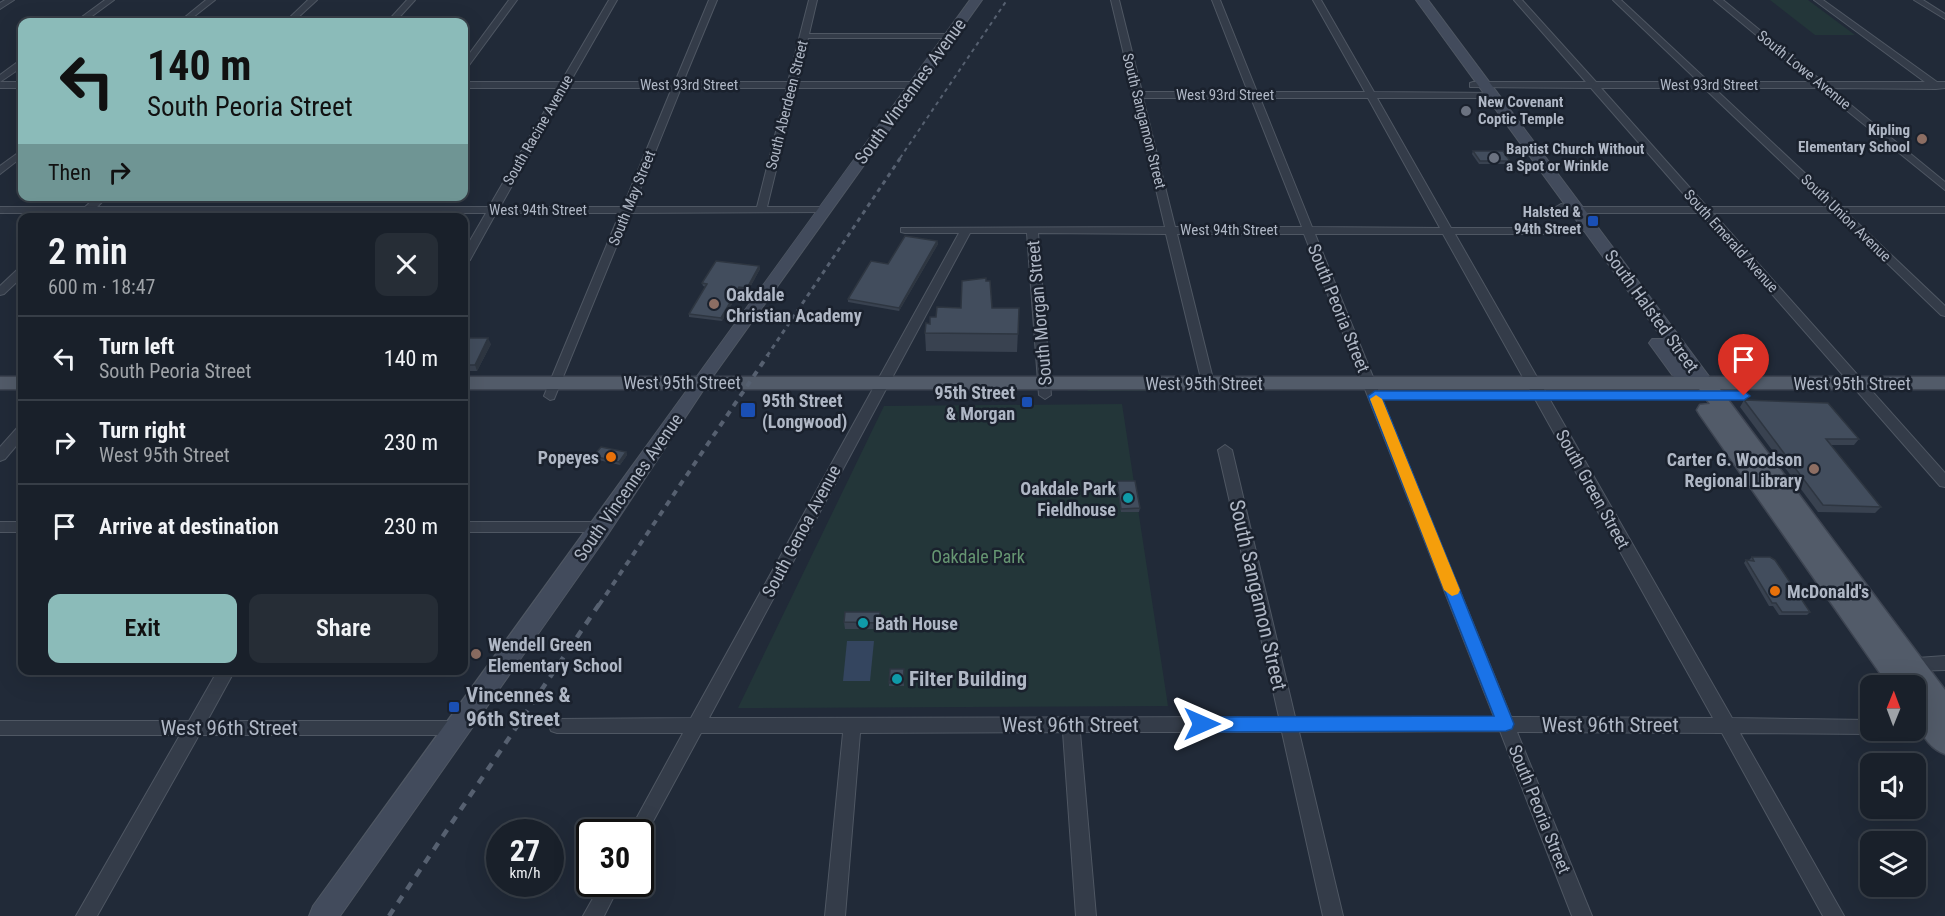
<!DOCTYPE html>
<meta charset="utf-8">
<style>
body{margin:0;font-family:"Roboto Condensed",sans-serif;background:#262d36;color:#f1f3f6;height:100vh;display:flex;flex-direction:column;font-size:22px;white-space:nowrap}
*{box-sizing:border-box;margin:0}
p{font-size:20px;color:#9fa3a8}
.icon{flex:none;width:33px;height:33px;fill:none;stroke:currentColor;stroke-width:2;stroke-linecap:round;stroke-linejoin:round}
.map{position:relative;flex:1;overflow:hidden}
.side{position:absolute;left:18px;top:213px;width:450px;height:462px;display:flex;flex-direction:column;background:#19202a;border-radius:12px;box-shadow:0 6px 24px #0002,0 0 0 2px #373e47}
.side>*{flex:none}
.banner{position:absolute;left:18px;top:18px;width:450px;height:183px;border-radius:12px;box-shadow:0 6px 24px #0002,0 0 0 2px #373e47;background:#8bbbb9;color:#111;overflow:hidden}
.needle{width:39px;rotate:1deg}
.fabs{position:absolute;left:1860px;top:675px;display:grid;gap:12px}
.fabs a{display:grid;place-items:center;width:66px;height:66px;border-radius:12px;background:#19202a;box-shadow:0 6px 24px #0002,0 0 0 2px #373e47;font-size:30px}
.speed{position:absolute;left:486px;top:819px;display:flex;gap:12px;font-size:30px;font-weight:700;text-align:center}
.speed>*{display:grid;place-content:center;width:78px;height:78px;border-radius:50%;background:#19202a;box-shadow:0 6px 24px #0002,0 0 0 2px #373e47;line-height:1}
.speed small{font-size:15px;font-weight:400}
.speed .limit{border:3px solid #111;border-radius:9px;background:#fff;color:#111}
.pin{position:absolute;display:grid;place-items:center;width:51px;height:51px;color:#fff;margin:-62px -26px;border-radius:50% 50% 50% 0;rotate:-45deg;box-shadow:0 0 6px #0007}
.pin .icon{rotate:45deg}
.me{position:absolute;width:66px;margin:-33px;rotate:90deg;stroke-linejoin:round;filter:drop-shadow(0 0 4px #0008)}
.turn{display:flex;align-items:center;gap:21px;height:126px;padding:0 30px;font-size:27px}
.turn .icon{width:78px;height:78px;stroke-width:2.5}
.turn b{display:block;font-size:42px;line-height:51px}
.then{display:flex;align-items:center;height:57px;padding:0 30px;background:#0003;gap:12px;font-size:22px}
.round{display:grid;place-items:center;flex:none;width:63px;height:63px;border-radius:12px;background:#262d36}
.summary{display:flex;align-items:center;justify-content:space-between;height:102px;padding:0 30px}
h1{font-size:36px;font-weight:600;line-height:45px}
.action{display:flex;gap:12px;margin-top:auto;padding:12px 30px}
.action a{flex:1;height:69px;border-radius:12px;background:#8bbbb9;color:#111;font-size:24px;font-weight:600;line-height:69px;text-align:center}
.action a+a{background:#262d36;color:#f1f3f6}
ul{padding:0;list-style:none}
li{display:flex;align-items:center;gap:18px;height:84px;padding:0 30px;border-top:2px solid #373e47}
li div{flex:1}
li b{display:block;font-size:22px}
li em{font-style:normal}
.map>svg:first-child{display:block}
.green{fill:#233639}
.water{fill:#34455f}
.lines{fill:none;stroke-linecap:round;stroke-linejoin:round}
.street-casing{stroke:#4f5763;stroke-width:2}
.secondary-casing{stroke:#4f5763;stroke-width:2}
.primary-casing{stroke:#3e4552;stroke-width:3}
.street{fill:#343c49;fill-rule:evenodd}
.secondary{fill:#424b5c;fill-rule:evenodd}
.primary{fill:#525b69;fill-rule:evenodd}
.rail-far3{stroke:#566070;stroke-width:2;stroke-dasharray:4 4;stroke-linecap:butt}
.rail-far2{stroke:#566070;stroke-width:3;stroke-dasharray:4.5 4.5;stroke-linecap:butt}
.rail-far1{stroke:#566070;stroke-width:4;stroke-dasharray:6 6;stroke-linecap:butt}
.rail{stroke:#566070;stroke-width:4.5;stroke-dasharray:8 8;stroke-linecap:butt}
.wall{fill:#394250}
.shaded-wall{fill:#2e3641}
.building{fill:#424d5d;stroke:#2e3641;stroke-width:1.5}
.route{fill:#1a73e8;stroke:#114b97;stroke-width:1.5}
.slow{fill:#f59e0b}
.worship-dot{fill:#6b7280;stroke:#1a212d;stroke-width:2}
.education-dot{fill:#8d6e63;stroke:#1a212d;stroke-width:2}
.transit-dot{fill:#1a4fb4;stroke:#1a212d;stroke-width:2}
.food-dot{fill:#e8710a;stroke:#1a212d;stroke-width:2}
.culture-dot{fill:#0f9aa8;stroke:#1a212d;stroke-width:2}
.labels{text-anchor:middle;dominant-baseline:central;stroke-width:5;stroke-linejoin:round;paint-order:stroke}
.far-street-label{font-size:15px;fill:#afb7c5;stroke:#1a212d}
.far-poi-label{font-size:15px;font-weight:bold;fill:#afb7c5;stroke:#1a212d;text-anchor:start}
.street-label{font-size:18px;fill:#afb7c5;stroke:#1a212d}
.poi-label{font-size:18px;font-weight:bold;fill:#afb7c5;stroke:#1a212d;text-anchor:start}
.park-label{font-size:18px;fill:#669672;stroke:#1a212d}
.near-street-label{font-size:21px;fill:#afb7c5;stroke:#1a212d}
.near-poi-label{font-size:21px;font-weight:bold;fill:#afb7c5;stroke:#1a212d;text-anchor:start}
</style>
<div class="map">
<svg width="1945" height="916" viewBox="0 0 1945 916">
<rect width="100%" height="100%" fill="#212a38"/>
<g class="green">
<polygon points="1770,0 1808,0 1855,35 1815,35"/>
<polygon points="1086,388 1333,388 1333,390 1088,391"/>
<polygon points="1122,404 1168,706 738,708 884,406"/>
</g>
<polygon class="water" points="847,641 874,641 870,681 843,681"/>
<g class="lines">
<g class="street-casing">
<g id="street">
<polygon points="5,0 14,0 0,9 0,3"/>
<polygon points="105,0 114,0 84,22 75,22"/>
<polygon points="206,0 215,0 187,22 179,22"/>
<polygon points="308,0 317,0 293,22 285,22"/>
<polygon points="407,0 415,0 395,22 387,22"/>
<polygon points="509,0 517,0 467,68 464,68 464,61"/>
<path d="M609 0H617L570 82H675L709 0H717L683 82H788L809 0H817L809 34H950L954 36 950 38H808L797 82H914L918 85 914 88H796L767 207H824L829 210 828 212 630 213 554 399 550 400 544 396 620 213H496L470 260 464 263V251L486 213H91L86 215 82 213H0V207H85L97 196H108L97 207H489L558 88H464V82H561ZM567 88H672L623 207H500ZM681 88H787L757 207H633Z"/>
<path d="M1111 0H1119L1142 92H1248L1212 0H1220L1257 92H1365L1313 0H1321L1374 92 1496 93 1497 95 1493 98H1377L1451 228H1576L1588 222 1593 225 1578 234H1455L1732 718 1870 720V730H1877L1870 734 1740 733 1844 916H1823L1722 733 1517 732 1592 916H1572L1500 731 1299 732 1343 916H1323L1282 732H1080L1096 916H1076L1063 732 860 733 845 916H825L843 733H701L644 838 640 840V832H629L683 733H557L551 731 549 726 551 721 557 719 691 718 959 233H905L901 232V228L1165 227ZM1143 98H1251L1302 227H1175ZM1260 98H1368L1440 228 1312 227ZM970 233H1027L1039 395 1045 399 1051 395 1038 233 1166 234 1202 383 1208 387 1214 383 1177 234H1304L1494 717H1295L1232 450 1225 445 1218 450 1279 717 709 718ZM1315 234H1443L1713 718 1511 717Z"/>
<path d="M1514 0H1522L1596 82H1699L1613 0H1621L1709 82H1813L1714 0H1723L1823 82H1925L1814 0H1823L1937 82H1945V88L1936 89 1830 88 1945 182V190L1819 88H1714L1841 207H1945V213H1847L1945 306V316L1941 315 1835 213H1713L1945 473V487L1940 486 1701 213H1577L1557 209 1556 207 1561 204 1577 207H1695L1591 88 1470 87V83L1473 82H1586ZM1601 88H1704L1829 207H1707Z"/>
<polygon points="1914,0 1923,0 1945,14 1945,19"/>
<polygon points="19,61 22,61 22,67 0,82 0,75"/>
<rect x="0" y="82" width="22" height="6"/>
<polygon points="22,150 22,157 0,174 0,166"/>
<polygon points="22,268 22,277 4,294 0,295 0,286 18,269"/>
<polygon points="22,426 22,439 5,459 0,461 0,447 17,428"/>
<rect x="0" y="522" width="22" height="10"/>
<polygon points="464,522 601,522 606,523 608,527 606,531 601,532 464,532"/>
<polygon points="1945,656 1945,670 1909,671 1903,669 1901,664 1903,659"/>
<polygon points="218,670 235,670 207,721 458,721 464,723 466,728 464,733 458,735 199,735 97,916 76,916 180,735 0,735 0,721 189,721"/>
<path d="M1916 720 1940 723 1942 728 1940 733C1931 737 1917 736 1909 730H1916Z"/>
<polygon points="601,884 620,884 604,916 583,916"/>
</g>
</g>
<g class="secondary-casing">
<g id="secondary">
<path d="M970 0H982L706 386 606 537 340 916H309L313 906C533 605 750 301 970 0Z"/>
<polygon points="1416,0 1428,0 1711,379 1714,383 1711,387 1705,389 1696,383 1687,389 1681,387 1649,343 1652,339 1663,339"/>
</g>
</g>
<g class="primary-casing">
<g id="primary">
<rect x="0" y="377" width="22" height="12"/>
<path d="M464 377H1945V389H1720L1945 690V754C1916 743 1916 711 1916 686H1889L1700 415 1697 410 1700 405 1710 404 1699 389H464Z"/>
</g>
</g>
<use href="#street" class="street"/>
<use href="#secondary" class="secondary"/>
<use href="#primary" class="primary"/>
<polyline class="rail-far3" points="900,158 1007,0"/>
<polyline class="rail-far2" points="767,356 901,157"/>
<polyline class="rail-far1" points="599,605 768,355"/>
<polyline class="rail" points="389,916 600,603"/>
</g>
<g class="wall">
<polygon points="1473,151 1510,161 1509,164 1479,164 1472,154"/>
<polygon points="937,241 938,244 899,311 848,302 848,299 888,264"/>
<polygon points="759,266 760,269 748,291 740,290 722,321 689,317 689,314 706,287 703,286 702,283"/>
<polygon points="992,308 1019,308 1017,352 926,351 925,333 930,324 936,317"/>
<polygon points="491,344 477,371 464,371 464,345"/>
<polygon points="1744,400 1859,439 1854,445 1831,445 1881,507 1875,513 1818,512 1740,407"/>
<polygon points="626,452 627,455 620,465 594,459 593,456"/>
<polygon points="1117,481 1140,508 1139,512 1121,512 1117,485"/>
<polygon points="1752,557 1810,612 1807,615 1779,615 1773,606 1769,606 1744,563 1746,560 1749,560"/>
<polygon points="880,612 880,629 845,629 844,622"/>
<polygon points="904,669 904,686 889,686 889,683"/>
</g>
<g class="shaded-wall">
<polygon points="937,241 938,244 899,311 899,308"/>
<polygon points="759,266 760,269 748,291 747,288"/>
<polygon points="739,287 740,290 722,321 721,318"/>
<polygon points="488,338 491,344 477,371 475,365"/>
<polygon points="626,452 627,455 620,465 619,462"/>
</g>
<g class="building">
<polygon points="1473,151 1503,151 1510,161 1480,161"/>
<polygon points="905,236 937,241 899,308 848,299 871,261 888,264"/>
<polygon points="716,261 759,266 747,288 739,287 721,318 689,314 707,284 702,283"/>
<polygon points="986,278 986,281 990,281 992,308 1019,308 1018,334 925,333 926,323 930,324 930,317 936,317 937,307 961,308 962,281"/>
<polygon points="467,338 488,338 475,365 464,365 464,345"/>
<polygon points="1744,400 1828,403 1859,439 1826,439 1881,507 1823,505"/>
<polygon points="601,447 626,452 619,462 593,456"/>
<polygon points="1117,481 1135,481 1140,508 1121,509"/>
<polygon points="1752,557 1770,557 1775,560 1810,612 1782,612 1776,603 1772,603 1746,560 1754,561"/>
<polygon points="845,612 880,612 880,623 844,622"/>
<polygon points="890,669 904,669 903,683 889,683"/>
</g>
<polygon class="route" points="1375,391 1744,391 1750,396 1744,400 1383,400 1514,724 1512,729 1506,731 1202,732 1195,730 1193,724 1195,719 1202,717 1494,716 1368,396"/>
<polygon class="slow" points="1376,395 1382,399 1460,590 1458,594 1452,596 1444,590 1370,399"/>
<g class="worship-dot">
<circle cx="1466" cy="111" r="6"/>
<circle cx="1494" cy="158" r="6"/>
</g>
<g class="education-dot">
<circle cx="1922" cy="139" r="6"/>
<circle cx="714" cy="304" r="6"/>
<circle cx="1814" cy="469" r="6"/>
<circle cx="476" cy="654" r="6"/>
</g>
<g class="transit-dot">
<rect x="1587" y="215" width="12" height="12" rx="3"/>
<rect x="1021" y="396" width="12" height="12" rx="3"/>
<rect x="740" y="402" width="16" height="16" rx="3"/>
<rect x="448" y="701" width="12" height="12" rx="3"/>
</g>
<g class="food-dot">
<circle cx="611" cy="457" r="6"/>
<circle cx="1775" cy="591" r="6"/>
</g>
<g class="culture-dot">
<circle cx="1128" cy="498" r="6"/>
<circle cx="863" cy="623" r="6"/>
<circle cx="897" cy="679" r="6"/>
</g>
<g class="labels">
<g class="far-street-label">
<text transform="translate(1804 70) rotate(39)">South Lowe Avenue</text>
<text x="689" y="85">West 93rd Street</text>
<text x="1709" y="85">West 93rd Street</text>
<text x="1225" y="95">West 93rd Street</text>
<text transform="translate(787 105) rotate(-76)">South Aberdeen Street</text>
<text transform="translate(1144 121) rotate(76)">South Sangamon Street</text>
<text transform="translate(538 130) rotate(-60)">South Racine Avenue</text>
<text transform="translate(632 198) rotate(-68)">South May Street</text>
<text x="538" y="210">West 94th Street</text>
<text transform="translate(1846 218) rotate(44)">South Union Avenue</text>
<text x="1229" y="230">West 94th Street</text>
<text transform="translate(1731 241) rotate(48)">South Emerald Avenue</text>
</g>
<g class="far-poi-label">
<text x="1478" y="102">New Covenant<tspan x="1478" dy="17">Coptic Temple</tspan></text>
<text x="1910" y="130" text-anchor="end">Kipling<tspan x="1910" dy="17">Elementary School</tspan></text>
<text x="1506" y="149">Baptist Church Without<tspan x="1506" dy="17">a Spot or Wrinkle</tspan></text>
<text x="1581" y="212" text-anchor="end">Halsted &amp;<tspan x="1581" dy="17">94th Street</tspan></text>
</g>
<g class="street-label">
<text transform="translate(910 91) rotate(-54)">South Vincennes Avenue</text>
<text transform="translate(1339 308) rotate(68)">South Peoria Street</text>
<text transform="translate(1652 311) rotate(54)">South Halsted Street</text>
<text transform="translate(1039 313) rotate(-95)">South Morgan Street</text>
<text x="682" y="382">West 95th Street</text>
<text x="1204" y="383">West 95th Street</text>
<text x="1852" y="383">West 95th Street</text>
<text transform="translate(628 487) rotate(-55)">South Vincennes Avenue</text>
<text transform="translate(1593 489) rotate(61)">South Green Street</text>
<text transform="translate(801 531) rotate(-62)">South Genoa Avenue</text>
<text transform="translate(1540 809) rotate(68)">South Peoria Street</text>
</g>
<g class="poi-label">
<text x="726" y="294">Oakdale<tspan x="726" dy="21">Christian Academy</tspan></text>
<text x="1015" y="392" text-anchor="end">95th Street<tspan x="1015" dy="21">&amp; Morgan</tspan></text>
<text x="762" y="400">95th Street<tspan x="762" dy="21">(Longwood)</tspan></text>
<text x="599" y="457" text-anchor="end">Popeyes</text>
<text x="1802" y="459" text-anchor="end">Carter G. Woodson<tspan x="1802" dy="21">Regional Library</tspan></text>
<text x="1116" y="488" text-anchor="end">Oakdale Park<tspan x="1116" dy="21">Fieldhouse</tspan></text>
<text x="1787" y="591">McDonald's</text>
<text x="875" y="623">Bath House</text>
<text x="488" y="644">Wendell Green<tspan x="488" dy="21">Elementary School</tspan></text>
</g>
<g class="park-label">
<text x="978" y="556">Oakdale Park</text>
</g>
<g class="near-street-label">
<text transform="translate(1258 595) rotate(77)">South Sangamon Street</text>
<text x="1070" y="725">West 96th Street</text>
<text x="1610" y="725">West 96th Street</text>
<text x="229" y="728">West 96th Street</text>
</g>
<g class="near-poi-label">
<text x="909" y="679">Filter Building</text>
<text x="466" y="695">Vincennes &amp;<tspan x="466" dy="24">96th Street</tspan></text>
</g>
</g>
</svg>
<div class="fabs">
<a><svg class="needle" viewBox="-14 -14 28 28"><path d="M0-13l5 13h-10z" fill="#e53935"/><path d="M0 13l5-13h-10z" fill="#9fa3a8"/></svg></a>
<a><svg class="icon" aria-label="sound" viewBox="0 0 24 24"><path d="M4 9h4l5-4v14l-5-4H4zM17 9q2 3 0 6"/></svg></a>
<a><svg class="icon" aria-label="layers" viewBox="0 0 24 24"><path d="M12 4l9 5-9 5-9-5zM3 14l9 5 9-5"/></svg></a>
</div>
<div class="speed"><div>27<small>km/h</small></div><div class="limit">30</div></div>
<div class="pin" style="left:1744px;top:396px;background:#d93025"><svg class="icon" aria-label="arrive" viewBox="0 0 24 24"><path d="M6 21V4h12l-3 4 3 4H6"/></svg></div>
<svg class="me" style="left:1202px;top:724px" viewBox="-20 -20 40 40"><path d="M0-17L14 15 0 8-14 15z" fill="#1a73e8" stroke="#fff" stroke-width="4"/></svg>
<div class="banner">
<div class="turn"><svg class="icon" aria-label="left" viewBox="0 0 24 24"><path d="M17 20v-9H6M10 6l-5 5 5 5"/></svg><div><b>140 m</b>South Peoria Street</div></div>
<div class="then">Then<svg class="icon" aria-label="right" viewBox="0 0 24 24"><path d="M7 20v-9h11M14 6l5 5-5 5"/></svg></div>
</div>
<section class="side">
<div class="summary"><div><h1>2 min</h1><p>600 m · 18:47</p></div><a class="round"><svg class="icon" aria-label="close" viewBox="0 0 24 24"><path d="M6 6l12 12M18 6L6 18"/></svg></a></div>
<ul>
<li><svg class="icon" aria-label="left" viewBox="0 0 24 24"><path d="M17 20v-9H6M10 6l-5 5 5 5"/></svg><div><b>Turn left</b><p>South Peoria Street</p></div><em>140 m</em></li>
<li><svg class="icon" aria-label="right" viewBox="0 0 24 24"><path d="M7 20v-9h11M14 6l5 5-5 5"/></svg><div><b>Turn right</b><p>West 95th Street</p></div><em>230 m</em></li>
<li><svg class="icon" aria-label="arrive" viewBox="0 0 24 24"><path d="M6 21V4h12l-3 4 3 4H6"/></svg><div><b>Arrive at destination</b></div><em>230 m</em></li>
</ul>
<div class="action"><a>Exit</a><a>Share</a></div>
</section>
</div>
